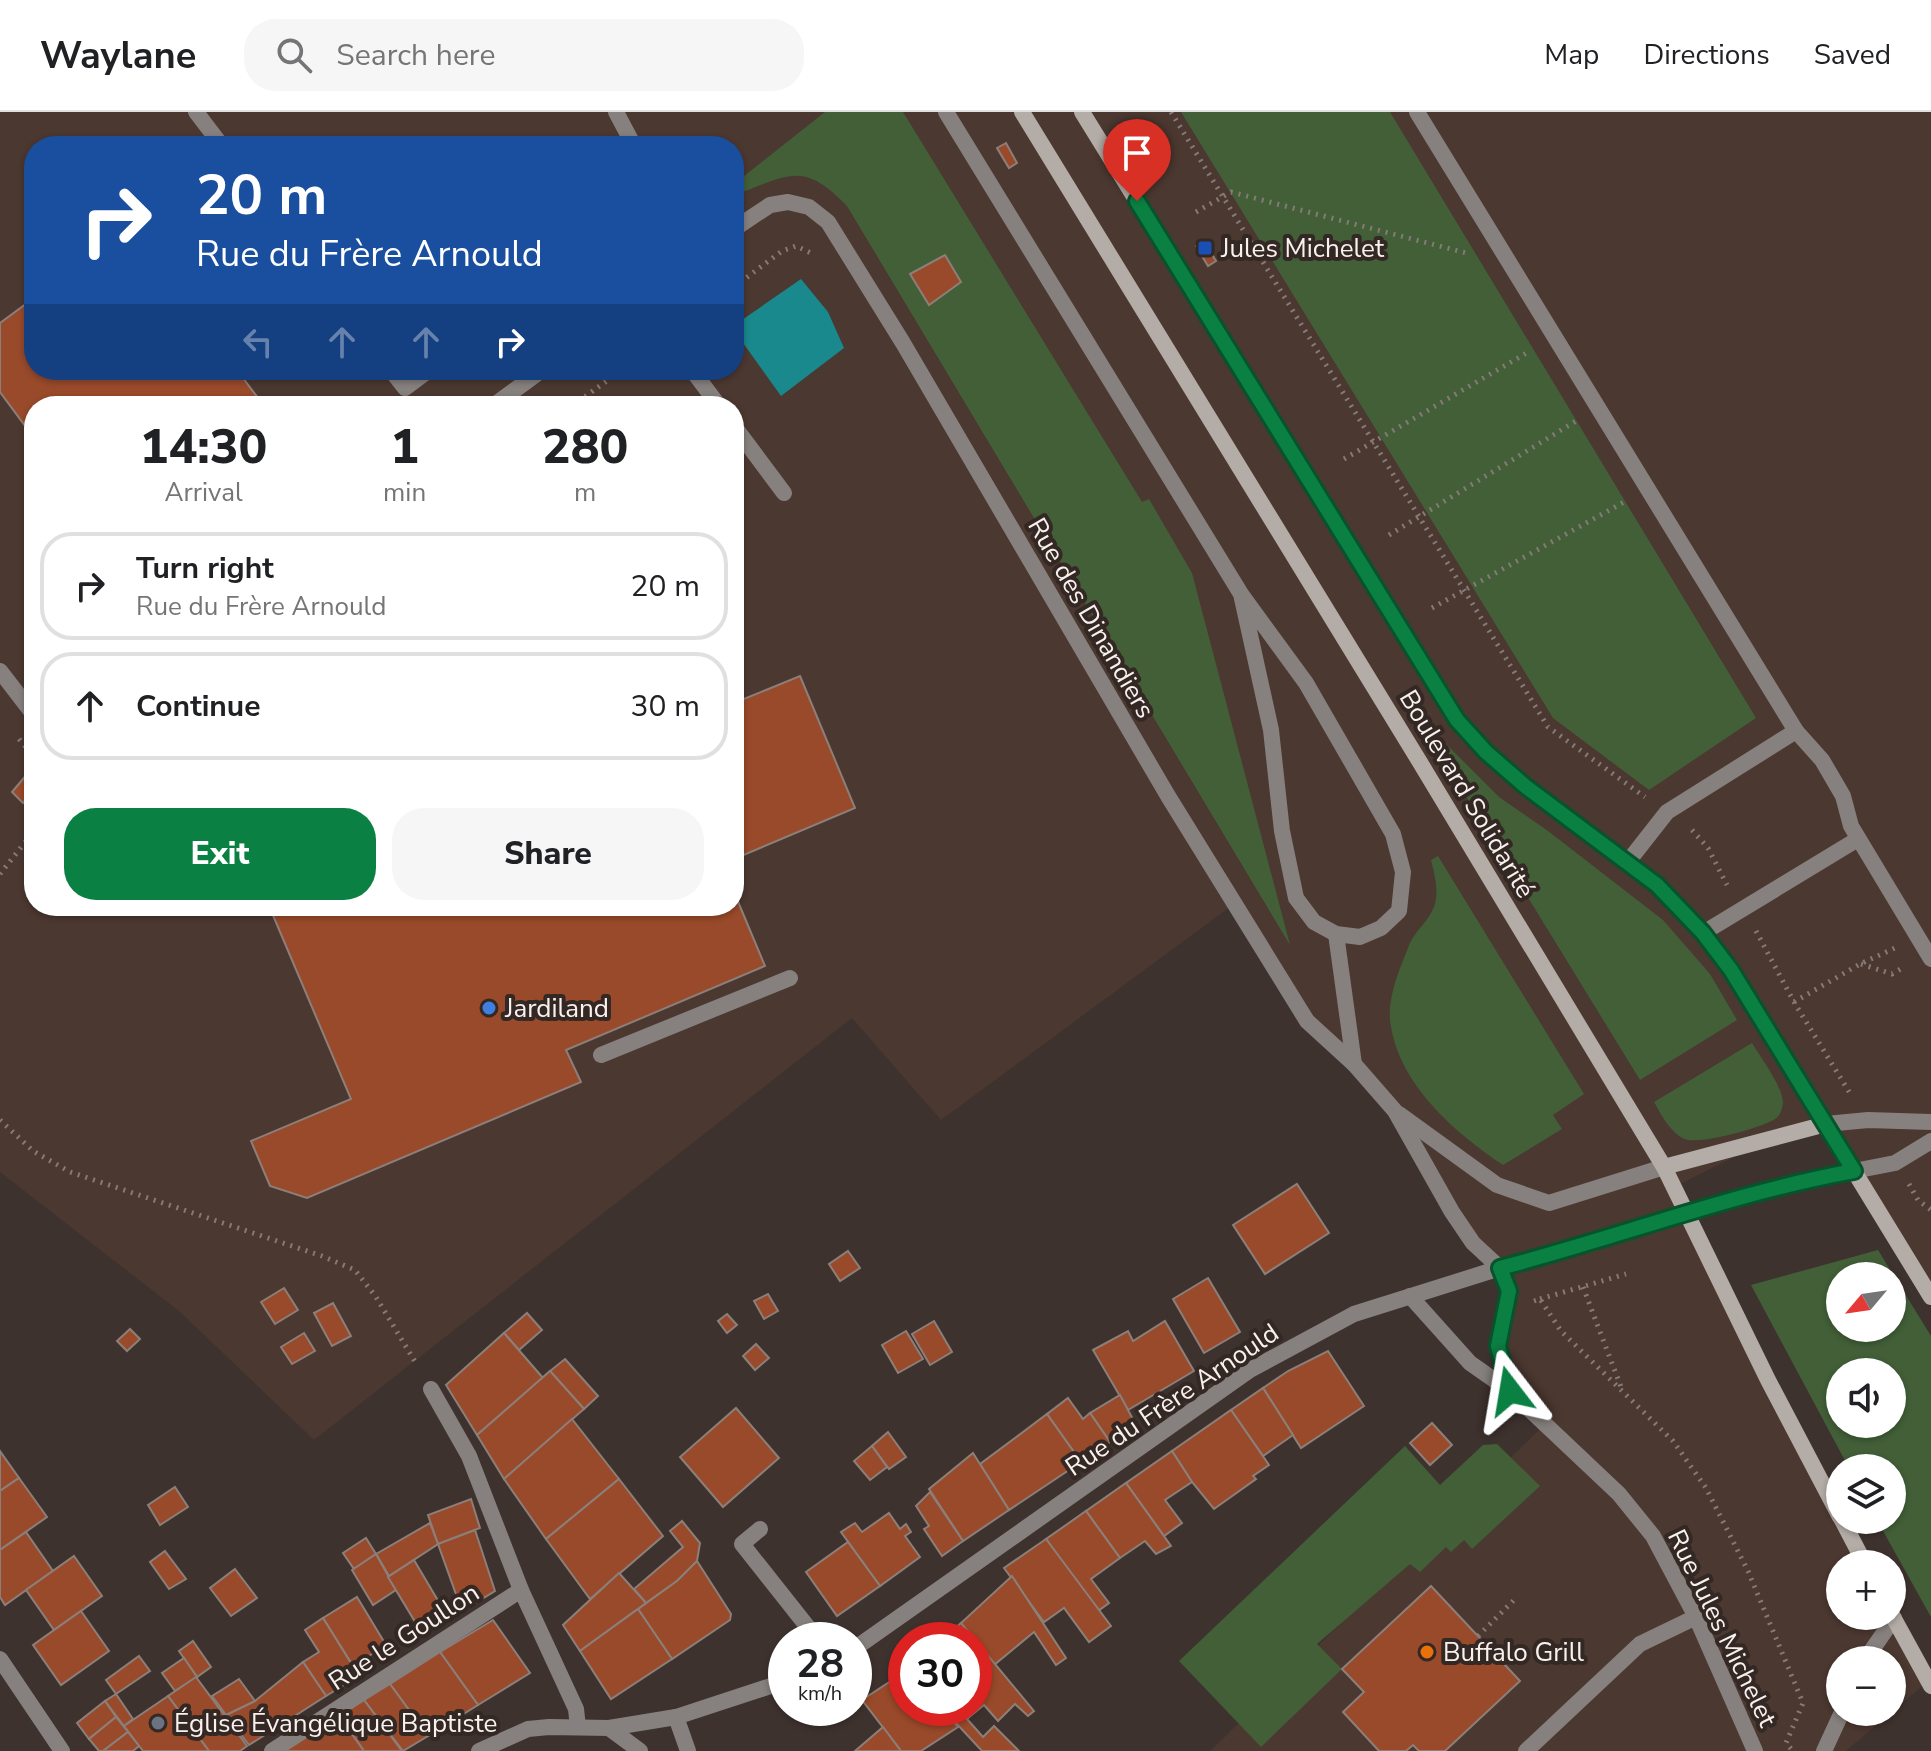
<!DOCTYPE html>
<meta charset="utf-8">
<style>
body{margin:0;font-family:"Nunito Sans",sans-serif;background:#f6f6f6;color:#202124;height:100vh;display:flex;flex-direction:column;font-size:30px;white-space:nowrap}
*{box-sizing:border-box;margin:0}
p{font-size:26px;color:#757577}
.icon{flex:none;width:44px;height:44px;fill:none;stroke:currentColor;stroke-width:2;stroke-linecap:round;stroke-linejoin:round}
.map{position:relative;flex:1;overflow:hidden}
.side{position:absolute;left:24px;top:284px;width:720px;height:520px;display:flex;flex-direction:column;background:#fff;border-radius:32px;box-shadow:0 2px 6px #0004}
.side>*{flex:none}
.banner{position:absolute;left:24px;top:24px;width:720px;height:244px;border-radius:32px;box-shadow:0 2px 6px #0004;background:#1a4fa0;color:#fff;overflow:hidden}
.needle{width:52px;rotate:241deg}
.buttons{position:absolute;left:1826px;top:1150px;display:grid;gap:16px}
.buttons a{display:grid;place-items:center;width:80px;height:80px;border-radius:50%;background:#fff;box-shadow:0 2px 6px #0004;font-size:40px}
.speed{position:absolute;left:768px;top:1510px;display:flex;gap:16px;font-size:40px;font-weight:700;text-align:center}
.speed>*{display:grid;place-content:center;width:104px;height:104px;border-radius:50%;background:#fff;box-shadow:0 2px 6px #0004;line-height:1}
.speed small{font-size:20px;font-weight:400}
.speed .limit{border:12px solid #d22;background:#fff;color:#111}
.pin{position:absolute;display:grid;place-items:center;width:68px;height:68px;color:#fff;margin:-82px -34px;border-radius:50% 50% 50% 0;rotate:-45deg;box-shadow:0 0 8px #0007}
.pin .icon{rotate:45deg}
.me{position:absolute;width:88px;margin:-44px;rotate:346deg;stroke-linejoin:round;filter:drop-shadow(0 0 6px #0008)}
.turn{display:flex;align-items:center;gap:28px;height:168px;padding:0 40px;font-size:36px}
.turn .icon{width:104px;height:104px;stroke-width:2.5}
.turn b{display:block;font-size:56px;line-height:68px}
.lanes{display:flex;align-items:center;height:76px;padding:0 40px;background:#0003;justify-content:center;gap:40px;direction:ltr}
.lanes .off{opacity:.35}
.eta{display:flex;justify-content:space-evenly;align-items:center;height:136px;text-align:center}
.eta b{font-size:48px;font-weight:800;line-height:56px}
.button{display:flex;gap:16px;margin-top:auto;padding:16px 40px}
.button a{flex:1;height:92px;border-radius:32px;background:#0b8043;color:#fff;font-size:32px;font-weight:800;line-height:92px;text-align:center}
.button a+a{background:#f6f6f6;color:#202124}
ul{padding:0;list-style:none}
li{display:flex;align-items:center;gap:24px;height:108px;margin:0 16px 12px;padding:0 24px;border:4px solid #e0e0e0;border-radius:32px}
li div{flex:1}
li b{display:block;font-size:30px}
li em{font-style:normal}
header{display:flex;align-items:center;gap:48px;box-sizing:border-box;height:112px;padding:0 40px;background:#fff;border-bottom:2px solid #e0e0e0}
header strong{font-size:38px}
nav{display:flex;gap:44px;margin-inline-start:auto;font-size:28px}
.search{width:560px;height:72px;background:#f6f6f6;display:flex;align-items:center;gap:20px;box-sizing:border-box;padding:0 28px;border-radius:32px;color:#757577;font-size:30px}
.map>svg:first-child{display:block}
.commercial{fill:#4b3830;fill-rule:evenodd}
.green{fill:#425f38;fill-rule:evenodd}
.water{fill:#19898d}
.building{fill:#994a2a;stroke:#8c7f7a;stroke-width:2}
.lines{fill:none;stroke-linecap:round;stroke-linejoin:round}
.path{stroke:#857a77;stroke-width:5;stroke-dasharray:2 6;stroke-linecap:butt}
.lane{stroke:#86817e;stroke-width:16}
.street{stroke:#86817e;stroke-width:16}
.secondary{stroke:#b4aca6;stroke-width:16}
.route-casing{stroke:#07532c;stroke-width:20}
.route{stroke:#0b8043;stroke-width:14}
.transit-dot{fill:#1a4fb4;stroke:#332824;stroke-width:3}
.shop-dot{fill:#3f7fe0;stroke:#332824;stroke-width:3}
.food-dot{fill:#e8710a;stroke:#332824;stroke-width:3}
.worship-dot{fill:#6b7280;stroke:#332824;stroke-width:3}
.labels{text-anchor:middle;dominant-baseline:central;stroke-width:8;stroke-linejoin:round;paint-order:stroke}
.poi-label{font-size:26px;fill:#f9f1ee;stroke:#332824;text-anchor:start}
.street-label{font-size:26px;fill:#f9f1ee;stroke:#332824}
</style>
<header>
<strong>Waylane</strong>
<div class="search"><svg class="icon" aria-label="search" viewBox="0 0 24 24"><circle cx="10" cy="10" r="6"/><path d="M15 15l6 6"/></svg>Search here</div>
<nav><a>Map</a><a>Directions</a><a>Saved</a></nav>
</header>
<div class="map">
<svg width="1931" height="1639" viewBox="0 0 1931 1639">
<rect width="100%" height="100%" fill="#3e322e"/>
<path class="commercial" d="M0 0H1931V1185L1820 1002 1674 1075 1865 1452H1840V1504H1892L1928 1569 1892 1600V1548H1840V1600H1892L1846 1639H1210L1544 1313 1510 1279 1498 1234 1509 1179 1473 1131 1395 999 1307 909 1234 792 941 1008 852 906 314 1328 179 1199 0 1060ZM34 34H734V258H34ZM34 294H734V794H34Z"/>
<g class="green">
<path d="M825 0H903L1142 390 1149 387 1192 461 1290 833 847 94C802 47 788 64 734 83V72Z"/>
<polygon points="1181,0 1390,0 1756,606 1649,678 1553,606"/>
<polygon points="1443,629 1499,685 1548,719 1663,808 1710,862 1737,908 1640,968 1435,634"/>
<path d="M1438 744 1584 982 1553 1003 1562 1017 1503 1053C1454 1020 1397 971 1390 908 1388 882 1401 854 1410 831 1415 820 1425 812 1431 801 1441 785 1435 765 1431 748Z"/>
<path d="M1752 931C1761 946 1783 975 1783 991 1782 998 1780 1004 1775 1007 1762 1016 1699 1033 1685 1027 1671 1022 1661 1002 1654 990Z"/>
<path d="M1878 1138 1931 1224V1505L1877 1408H1892V1356H1849L1751 1173ZM1840 1164H1892V1216H1840ZM1840 1260H1892V1312H1840Z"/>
<polygon points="1497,1332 1540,1374 1472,1437 1464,1428 1451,1440 1446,1435 1420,1460 1410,1452 1317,1532 1342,1557 1261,1635 1179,1549 1405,1334 1440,1373 1483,1333"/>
</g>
<polygon class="water" points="801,167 828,200 844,236 781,284 738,224 739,210"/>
<g class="building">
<polygon points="1006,31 1017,51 1009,56 997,36"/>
<polygon points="1204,129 1216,149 1208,154 1196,134"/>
<polygon points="945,143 961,170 929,193 910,162"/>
<polygon points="34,186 34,258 237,258 264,294 34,294 34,326 0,280 0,211"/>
<polygon points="800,564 855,696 734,747 734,591"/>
<polygon points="28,661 34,666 34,678 23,691 12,680"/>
<polygon points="734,780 765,854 566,938 581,970 307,1086 270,1074 251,1029 351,987 269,794 734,794"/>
<polygon points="1297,1072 1329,1121 1265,1162 1233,1113"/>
<polygon points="848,1139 860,1156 840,1169 829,1152"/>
<polygon points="1208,1166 1240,1220 1204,1241 1173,1187"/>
<polygon points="284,1176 298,1198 275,1212 261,1190"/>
<polygon points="768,1182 778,1199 764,1207 754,1189"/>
<polygon points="333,1191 351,1224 332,1234 314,1201"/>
<polygon points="527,1201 542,1218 519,1238 504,1221"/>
<polygon points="727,1202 737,1213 727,1221 718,1209"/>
<polygon points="934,1209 952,1240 930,1253 912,1222"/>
<polygon points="1165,1209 1194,1259 1128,1298 1093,1238 1128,1219 1133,1229"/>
<polygon points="130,1217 140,1227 127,1239 117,1229"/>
<polygon points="906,1219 923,1247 898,1261 882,1233"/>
<polygon points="304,1221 315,1239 292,1252 281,1235"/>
<polygon points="504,1221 543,1266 477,1323 446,1273"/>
<polygon points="756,1232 769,1246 755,1258 743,1244"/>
<polygon points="1328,1239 1364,1294 1301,1336 1263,1276 1288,1259"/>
<polygon points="565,1247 598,1284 584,1297 550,1259"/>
<polygon points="550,1259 584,1297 504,1367 477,1323"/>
<polygon points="1263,1276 1293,1323 1263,1344 1231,1298"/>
<polygon points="1120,1283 1136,1313 1110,1330 1090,1301"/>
<polygon points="1068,1286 1083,1307 1090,1301 1110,1330 1081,1350 1047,1302"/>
<polygon points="736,1296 779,1346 723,1395 680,1345"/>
<polygon points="1231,1298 1269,1353 1253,1364 1256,1367 1214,1397 1192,1370 1172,1339"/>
<polygon points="1047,1302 1081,1350 1009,1398 980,1352"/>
<polygon points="572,1307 619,1367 546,1427 504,1367"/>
<polygon points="1432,1311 1452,1333 1430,1353 1410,1331"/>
<polygon points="888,1320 906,1345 889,1357 872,1334"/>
<polygon points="872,1334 887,1355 870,1368 854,1349"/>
<polygon points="0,1339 19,1366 0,1379"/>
<polygon points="1172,1339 1192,1370 1165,1388 1182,1411 1164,1424 1126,1371"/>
<polygon points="973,1341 1009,1398 963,1429 929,1377"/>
<polygon points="19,1366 47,1405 0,1438 0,1379"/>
<polygon points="619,1367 663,1424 590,1487 546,1427"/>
<polygon points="1126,1371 1171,1434 1156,1442 1145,1429 1120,1446 1086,1399"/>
<polygon points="175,1375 188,1395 160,1413 148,1393"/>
<polygon points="930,1380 963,1429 942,1444 924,1417 929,1414 916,1394"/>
<polygon points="471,1387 480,1416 438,1432 428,1403"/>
<polygon points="1086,1399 1120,1446 1091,1467 1109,1491 1098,1499 1046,1427"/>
<polygon points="889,1401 900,1417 906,1412 911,1420 905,1424 920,1445 880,1474 841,1420 855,1411 862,1420"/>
<polygon points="682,1409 700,1431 697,1449 677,1469 646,1491 634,1477 683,1435 670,1419"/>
<polygon points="430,1411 438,1432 389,1464 376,1442"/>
<polygon points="475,1418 495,1479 462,1499 438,1432"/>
<polygon points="26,1420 53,1459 5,1493 0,1485 0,1438"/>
<polygon points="366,1426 376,1442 354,1457 343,1441"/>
<polygon points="1046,1427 1111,1514 1089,1530 1064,1496 1044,1510 1004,1456"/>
<polygon points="848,1430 880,1474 837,1504 806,1460"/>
<polygon points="165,1439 186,1467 169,1477 150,1450"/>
<polygon points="376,1442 396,1478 373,1493 352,1458"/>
<polygon points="74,1444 102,1484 54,1518 26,1478"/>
<polygon points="414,1448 443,1497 417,1513 388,1465"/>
<polygon points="697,1449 731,1502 730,1508 672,1547 638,1497 677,1469"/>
<polygon points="235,1457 257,1486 231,1504 210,1476"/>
<polygon points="619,1461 646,1491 580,1539 563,1513"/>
<polygon points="1012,1464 1066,1546 1056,1553 1034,1520 994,1553 961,1511"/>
<polygon points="1431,1474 1520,1569 1445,1639 1419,1639 1413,1633 1406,1639 1379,1639 1343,1600 1364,1580 1342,1557"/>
<polygon points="357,1485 386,1533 353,1554 323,1506"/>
<polygon points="638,1497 672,1547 611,1587 580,1539"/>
<polygon points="81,1499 109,1539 61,1573 33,1533"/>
<polygon points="323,1506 359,1564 326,1584 303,1550 319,1540 305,1518"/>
<polygon points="493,1508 530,1561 478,1593 440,1540"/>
<polygon points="961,1511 1034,1599 1028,1604 1015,1592 998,1609 984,1593 967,1607 983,1625 994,1614 1019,1639 982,1639 942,1596 974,1596 974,1528 942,1528"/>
<polygon points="193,1529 211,1555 197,1565 179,1539"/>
<polygon points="440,1540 478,1593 428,1624 390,1572"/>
<polygon points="139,1544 150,1559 116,1582 106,1568"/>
<polygon points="184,1546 197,1565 175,1579 162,1561"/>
<polygon points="303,1550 326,1584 249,1633 226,1603 255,1589"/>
<polygon points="906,1559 906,1596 942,1596 958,1615 921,1639 901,1639 862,1588"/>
<polygon points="196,1565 247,1634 240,1639 209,1639 168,1584"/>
<polygon points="239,1567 255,1589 226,1603 212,1584"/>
<polygon points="390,1572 428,1624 403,1639 364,1588"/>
<polygon points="116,1582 133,1607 124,1614 105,1589"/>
<polygon points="168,1584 209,1639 143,1639 124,1614"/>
<polygon points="364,1588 402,1639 364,1639 339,1604"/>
<polygon points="105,1589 116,1605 89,1627 77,1611"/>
<polygon points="339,1604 364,1639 284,1639"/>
<polygon points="116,1605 128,1620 103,1639 99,1639 89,1627"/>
<polygon points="883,1615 901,1639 855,1639"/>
<polygon points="128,1620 139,1634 133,1639 103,1639"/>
</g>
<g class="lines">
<g class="path">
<polyline points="1171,0 1548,615 1645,685"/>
<polyline points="1196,100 1231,80 1470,142"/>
<polyline points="734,175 782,139 796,134 813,142"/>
<polyline points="572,294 622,258"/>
<polyline points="1344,347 1530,239"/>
<polyline points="1389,423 1576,309"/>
<polyline points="1432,496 1624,390"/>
<polyline points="19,627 34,645"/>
<polyline points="1692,718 1708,736 1727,773"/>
<polyline points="0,762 34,719"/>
<polyline points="1756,819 1794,890 1851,983"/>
<polyline points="1861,852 1892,862 1904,855"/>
<polyline points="1794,890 1860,852 1895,836"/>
<polyline points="0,1008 33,1039 70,1060 322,1144 355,1158 376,1185 417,1253"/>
<polyline points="1909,1072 1918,1088 1931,1098"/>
<polyline points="1583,1175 1621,1275"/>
<polyline points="1540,1187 1626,1162"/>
<polyline points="1534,1189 1540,1187 1561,1219 1673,1329 1706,1376 1748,1459 1803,1591 1786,1631 1793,1639"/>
<polyline points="1478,1524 1515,1487"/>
</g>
<g class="lane">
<polyline points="196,0 222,34"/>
<polyline points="616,0 634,34"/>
<polyline points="946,0 1241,482 1306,571 1393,722 1403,760 1399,799 1381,816 1360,825 1336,822 1314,810 1296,786 1282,719 1271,618 1241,482"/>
<polyline points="1417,0 1796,619 1822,648 1843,684 1851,714 1931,847"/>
<polyline points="391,258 405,276 429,258"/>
<polyline points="692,258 719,294"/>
<polyline points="734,314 784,381"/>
<polyline points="1627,751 1667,700 1796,619"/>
<polyline points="1703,821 1858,727"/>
<polyline points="1336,822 1354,952"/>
<polyline points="601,943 790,866"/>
<polyline points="760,1417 742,1432 818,1528"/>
<polyline points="272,1639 521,1478"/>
<polyline points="1526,1639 1640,1532 1696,1505"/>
</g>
<g class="street">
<polyline points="734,117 770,93 788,90 809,95 828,110 903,231 1168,684 1307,909 1354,952 1395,999 1452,1100 1473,1131 1500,1156 1509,1179 1498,1234 1510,1279"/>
<polyline points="493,294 542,258"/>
<polyline points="0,559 34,603"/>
<polyline points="1399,1002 1497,1073 1549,1091 1664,1055"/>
<polyline points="1826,1012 1868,1008 1931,1010"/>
<polyline points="1854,1059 1895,1051 1931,1029"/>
<polyline points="1410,1184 1470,1251 1510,1279 1619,1382 1653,1424 1696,1505 1755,1639"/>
<polyline points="431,1277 469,1344 521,1478 576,1597 578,1615"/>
<polyline points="854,1537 1250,1258 1354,1202 1500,1156 1594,1131 1687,1100"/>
<polyline points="0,1547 62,1639"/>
<polyline points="1865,1548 1894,1506"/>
<polyline points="676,1605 688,1639"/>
<polyline points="609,1616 640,1639"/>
<polyline points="479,1639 528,1617 549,1615 609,1616 676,1605 786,1569"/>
<polyline points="1824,1639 1842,1600"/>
</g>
<g class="secondary">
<polyline points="1022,0 1421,652 1664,1055 1768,1268 1840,1405"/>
<polyline points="1082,0 1457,608 1486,640 1525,674 1657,773 1703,821 1731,858 1931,1185"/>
<polyline points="1664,1055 1826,1012"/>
<polyline points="1687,1100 1799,1069 1854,1059"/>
<polyline points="1842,1408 1865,1452"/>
<polyline points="1892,1503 1931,1574"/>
</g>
</g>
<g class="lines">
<g class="route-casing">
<path id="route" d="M1137 89 1457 608 1486 640 1525 674 1657 773 1703 821 1731 858 1854 1059C1733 1081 1619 1125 1500 1156L1509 1179 1498 1234 1510 1279"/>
</g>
<use href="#route" class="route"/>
</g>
<rect class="transit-dot" x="1197" y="128" width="16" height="16" rx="4"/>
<circle class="shop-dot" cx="489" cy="896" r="8"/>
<circle class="food-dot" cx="1427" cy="1540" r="8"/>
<circle class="worship-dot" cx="158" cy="1611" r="8"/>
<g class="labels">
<g class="poi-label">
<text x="1221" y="136">Jules Michelet</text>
<text x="505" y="896">Jardiland</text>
<text x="1443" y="1540">Buffalo Grill</text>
<text x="174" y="1611">Église Évangélique Baptiste</text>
</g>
<g class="street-label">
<text transform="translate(1091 506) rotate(60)">Rue des Dinandiers</text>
<text transform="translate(1467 682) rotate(59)">Boulevard Solidarité</text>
<text transform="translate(1172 1288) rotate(-34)">Rue du Frère Arnould</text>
<text transform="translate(1722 1516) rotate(64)">Rue Jules Michelet</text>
<text transform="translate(404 1525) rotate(-33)">Rue le Goullon</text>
</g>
</g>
</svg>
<div class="buttons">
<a><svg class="needle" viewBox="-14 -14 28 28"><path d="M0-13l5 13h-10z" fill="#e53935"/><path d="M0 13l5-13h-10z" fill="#757577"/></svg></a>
<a><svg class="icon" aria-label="sound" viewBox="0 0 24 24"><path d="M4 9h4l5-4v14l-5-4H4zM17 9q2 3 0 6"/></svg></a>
<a><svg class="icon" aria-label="layers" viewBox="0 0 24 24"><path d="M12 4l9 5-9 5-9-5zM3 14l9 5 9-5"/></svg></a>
<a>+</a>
<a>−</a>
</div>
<div class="speed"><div>28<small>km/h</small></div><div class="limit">30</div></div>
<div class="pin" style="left:1137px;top:89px;background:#d93025"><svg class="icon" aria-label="arrive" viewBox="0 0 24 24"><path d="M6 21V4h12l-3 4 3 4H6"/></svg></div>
<svg class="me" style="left:1510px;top:1279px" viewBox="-20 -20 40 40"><path d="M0-17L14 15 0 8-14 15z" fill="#0b8043" stroke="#fff" stroke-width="4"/></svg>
<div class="banner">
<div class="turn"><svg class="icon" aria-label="right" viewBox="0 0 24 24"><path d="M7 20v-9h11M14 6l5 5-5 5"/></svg><div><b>20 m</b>Rue du Frère Arnould</div></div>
<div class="lanes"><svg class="icon off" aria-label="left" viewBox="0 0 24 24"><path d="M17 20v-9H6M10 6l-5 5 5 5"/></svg><svg class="icon off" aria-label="ahead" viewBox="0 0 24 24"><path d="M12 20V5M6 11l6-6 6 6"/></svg><svg class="icon off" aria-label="ahead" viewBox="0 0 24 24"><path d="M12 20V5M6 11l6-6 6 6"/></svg><svg class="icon" aria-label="right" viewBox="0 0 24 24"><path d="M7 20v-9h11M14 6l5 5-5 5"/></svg></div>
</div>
<section class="side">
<div class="eta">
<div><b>14:30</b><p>Arrival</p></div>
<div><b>1</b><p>min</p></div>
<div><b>280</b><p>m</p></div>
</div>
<ul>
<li><svg class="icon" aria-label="right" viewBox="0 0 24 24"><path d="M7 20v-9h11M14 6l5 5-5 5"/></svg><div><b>Turn right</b><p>Rue du Frère Arnould</p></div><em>20 m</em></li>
<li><svg class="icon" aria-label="ahead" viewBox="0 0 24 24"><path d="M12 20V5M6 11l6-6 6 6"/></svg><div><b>Continue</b></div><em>30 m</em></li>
</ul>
<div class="button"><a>Exit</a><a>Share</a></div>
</section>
</div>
